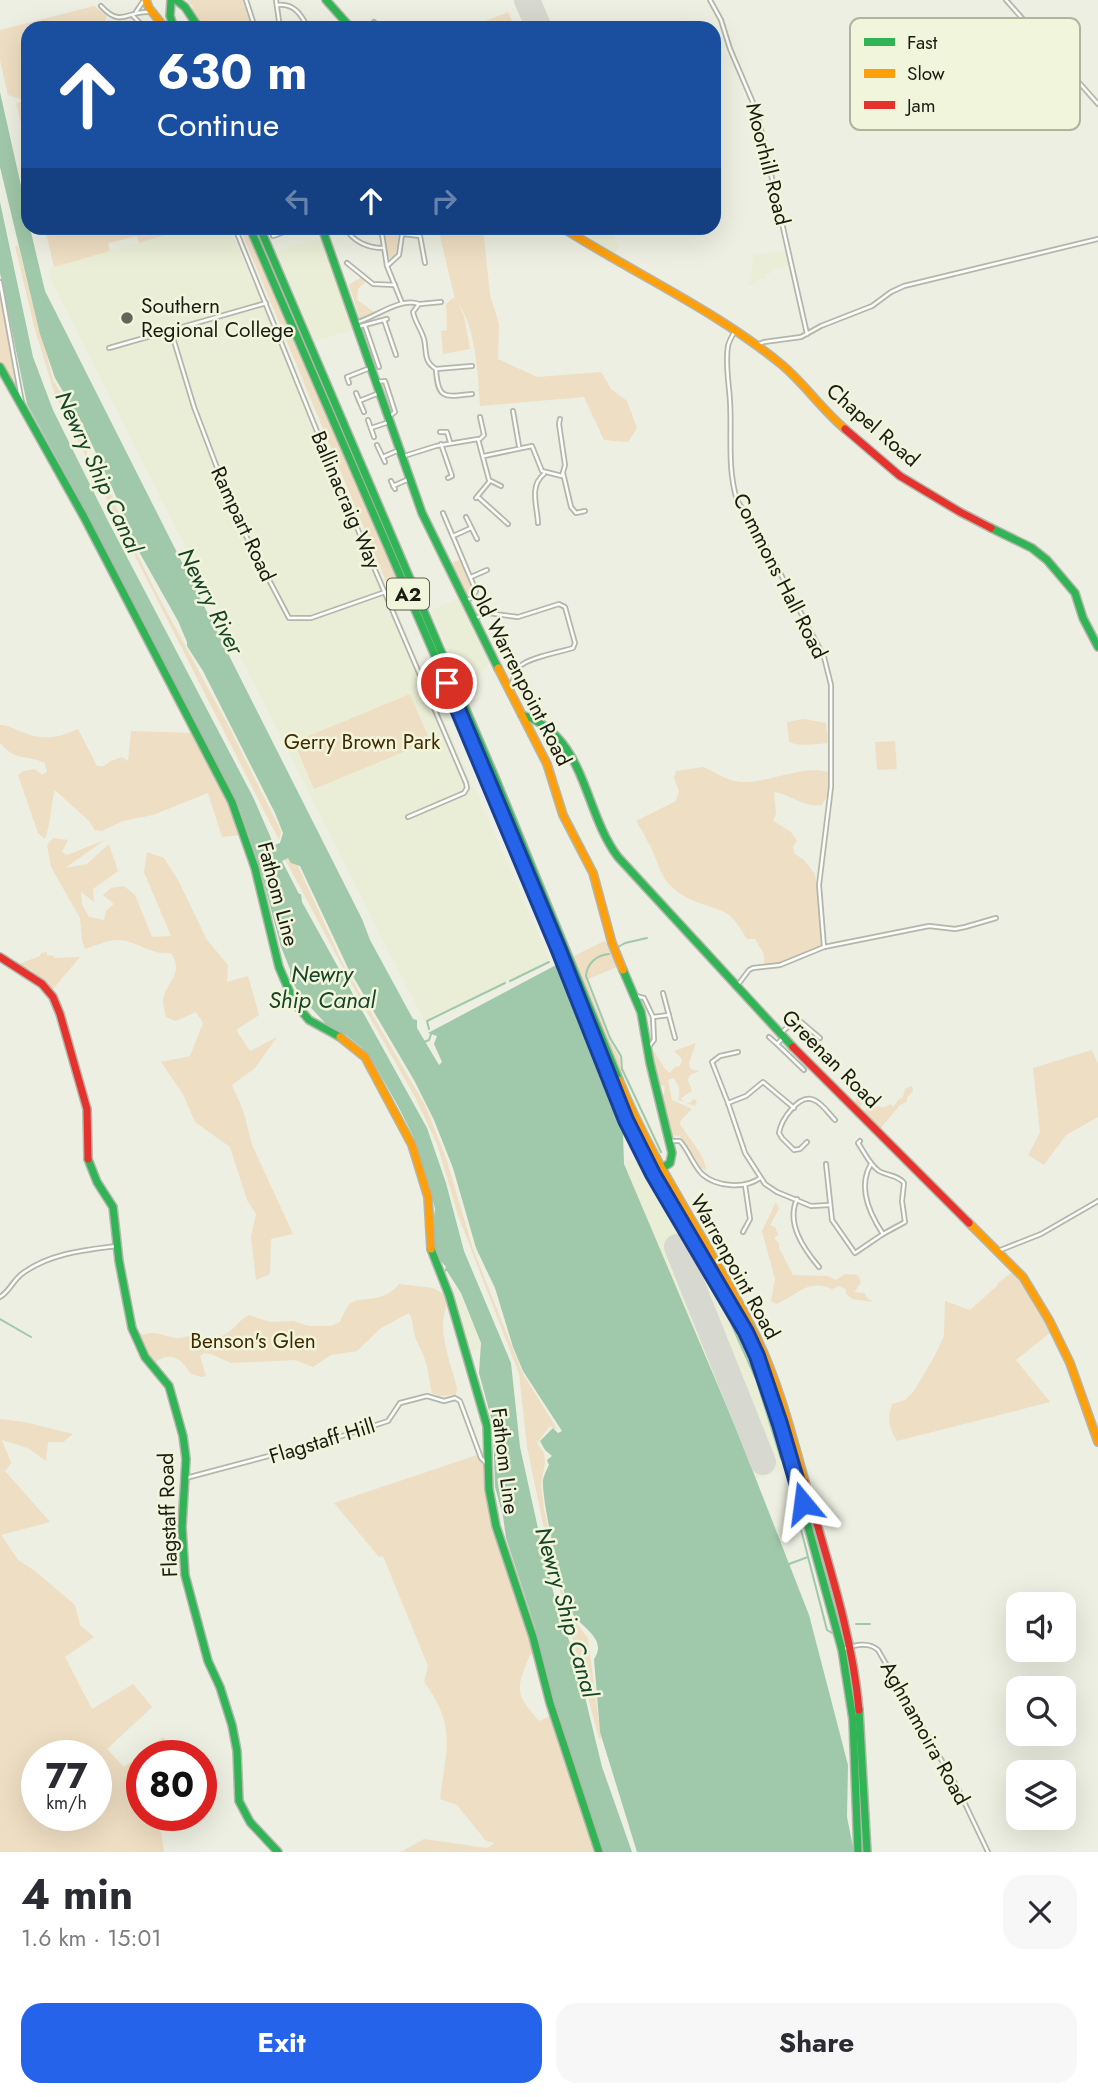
<!DOCTYPE html>
<meta charset="utf-8">
<style>
body{margin:0;font-family:Jost,sans-serif;background:#f7f7f7;color:#2b2b33;height:100vh;display:flex;flex-direction:column;font-size:26px;white-space:nowrap}
*{box-sizing:border-box;margin:0}
p{font-size:23px;color:#7c7c81}
.icon{flex:none;width:38px;height:38px;fill:none;stroke:currentColor;stroke-width:2;stroke-linecap:round;stroke-linejoin:round}
.map{position:relative;height:1852px;overflow:hidden}
.side{display:flex;flex-direction:column;background:#fff;flex:1}
.side>*{flex:none}
.top-card{position:absolute;left:21px;top:21px;width:700px;height:214px;border-radius:21px;box-shadow:0 7px 28px #0002;background:#1a4fa0;color:#fff;overflow:hidden}
.controls{position:absolute;left:1006px;top:1592px;display:grid;gap:14px}
.controls a{display:grid;place-items:center;width:70px;height:70px;border-radius:14px;background:#fff;box-shadow:0 7px 28px #0002;font-size:35px}
.speed{position:absolute;left:21px;top:1740px;display:flex;gap:14px;font-size:35px;font-weight:700;text-align:center}
.speed>*{display:grid;place-content:center;width:91px;height:91px;border-radius:50%;background:#fff;box-shadow:0 7px 28px #0002;line-height:1}
.speed small{font-size:18px;font-weight:400}
.speed .limit{border:10px solid #d22;background:#fff;color:#111}
.pin{position:absolute;display:grid;place-items:center;width:60px;height:60px;color:#fff;margin:-30px;border:4px solid #fff;border-radius:50%;box-shadow:0 2px 7px #0007}
.me{position:absolute;width:77px;margin:-38px;rotate:344deg;stroke-linejoin:round;filter:drop-shadow(0 0 5px #0008)}
.turn{display:flex;align-items:center;gap:24px;height:147px;padding:0 21px;font-size:32px}
.turn .icon{width:91px;height:91px;stroke-width:2.5}
.turn b{display:block;font-size:49px;line-height:60px}
.lanes{display:flex;align-items:center;height:66px;padding:0 21px;background:#0003;justify-content:center;gap:35px;direction:ltr}
.lanes .off{opacity:.35}
.round{display:grid;place-items:center;flex:none;width:74px;height:74px;border-radius:21px;background:#f7f7f7}
.summary{display:flex;align-items:center;justify-content:space-between;height:119px;padding:0 21px}
h1{font-size:42px;font-weight:700;line-height:52px}
.primary-button{display:flex;gap:14px;margin-top:auto;padding:14px 21px}
.primary-button a{flex:1;height:80px;border-radius:21px;background:#2563eb;color:#fff;font-size:28px;font-weight:700;line-height:80px;text-align:center}
.primary-button a+a{background:#f7f7f7;color:#2b2b33}
.map>svg:first-child{display:block}
.built{fill:#eaeed6}
.green{fill:#eedec3;fill-rule:evenodd}
.water{fill:#a0c8aa}
.lines{fill:none;stroke-linecap:round;stroke-linejoin:round}
.stream{stroke:#a0c8aa;stroke-width:2}
.runway{stroke:#d7d9d0;stroke-width:26}
.street-casing{stroke:#b3b6ab;stroke-width:6}
.fast-casing{stroke:#b3b6ab;stroke-width:10}
.slow-casing{stroke:#b3b6ab;stroke-width:10}
.jam-casing{stroke:#b3b6ab;stroke-width:10}
.street{stroke:#fcfdfa;stroke-width:2.5}
.fast{stroke:#30b455;stroke-width:7}
.slow{stroke:#ff9f0a;stroke-width:7}
.jam{stroke:#e5322d;stroke-width:7}
.route-casing{stroke:#184099;stroke-width:18}
.route{stroke:#2563eb;stroke-width:12}
.poi-dot{fill:#64655a;stroke:#f0f5db;stroke-width:2.5}
.labels{text-anchor:middle;dominant-baseline:central;stroke-width:5;stroke-linejoin:round;paint-order:stroke}
.shield{fill:#f0f5db;stroke:#5a5c4e;stroke-width:2}
.shield-label{font-size:19px;font-weight:bold;fill:#1a1b12}
.street-label{font-size:21px;fill:#1a1b12;stroke:#f0f5db}
.poi-label{font-size:21px;fill:#1a1b12;stroke:#f0f5db;text-anchor:start}
.park-label{font-size:21px;fill:#432a00;stroke:#f0f5db}
.water-label{font-size:23px;font-style:italic;fill:#174329;stroke:#f0f5db}
.key{fill:#f0f5db;stroke:#b0b49f;stroke-width:2}
.key-label{font-size:19px;fill:#1a1b12}
</style>
<div class="map">
<svg width="1098" height="1852" viewBox="0 0 1098 1852">
<rect width="100%" height="100%" fill="#ecefe1"/>
<g class="built">
<polygon points="192,228 229,228 550,961 424,1021 52,282 48,268"/>
<polygon points="574,228 615,228 615,241 620,245 615,253"/>
<polygon points="318,239 321,239 353,330 315,341 276,251"/>
<polygon points="786,251 789,266 772,269 771,273 766,274 766,279 757,279 756,285 748,285 748,281 751,281 753,255"/>
<polygon points="458,599 490,662 480,674 461,680 431,610"/>
<polygon points="638,1159 707,1273 751,1358 775,1427 787,1470 755,1479 624,1164 626,1160"/>
<polygon points="457,1288 480,1342 479,1349 469,1352 452,1289"/>
</g>
<g class="green">
<polygon points="187,0 243,0 252,28 204,28 192,9 193,6"/>
<polygon points="94,6 107,16 101,28 28,28 28,151 16,103 26,101 8,95 0,60 0,30"/>
<polygon points="508,12 515,28 485,28 483,22"/>
<polygon points="45,228 189,228 139,243 137,236 108,243 110,251 54,267"/>
<polygon points="240,228 246,228 396,577 396,583 388,586"/>
<polygon points="254,228 258,228 656,1166 653,1168 635,1135 608,1071 511,828"/>
<polygon points="384,228 400,228 395,257 391,259 388,257"/>
<path d="M438 228H483L490 295 499 324 498 359 537 377 601 372 611 389 627 401 637 428 628 442 604 440 584 397 480 406C478 375 476 328 458 303L464 316 470 349 443 354 441 331 447 330 446 304 453 298 455 299Z"/>
<polygon points="15,246 18,246 53,380 70,409 87,447 87,455 112,496 130,540 155,590 228,725 281,831 279,840 128,542 54,392 34,326"/>
<polygon points="361,277 366,281 358,289 357,300 374,312 360,319 349,285"/>
<polygon points="0,285 22,401 0,364"/>
<polygon points="462,559 473,588 471,595 466,594 451,563"/>
<polygon points="410,694 430,741 314,789 294,742"/>
<path d="M804 719 826 723 828 743C816 744 801 747 789 742L787 722Z"/>
<path d="M0 725C9 725 14 729 22 732 43 741 58 738 78 729L97 766H104L111 761 122 757 128 761 131 731 195 733 218 779 240 835 222 837 208 793 153 815 123 821 102 831 95 830 89 821 55 790C50 806 51 824 45 839L38 833 18 775 23 771 35 769 42 775 47 772 45 763C23 753 18 763 0 743Z"/>
<polygon points="895,741 897,769 877,770 875,742"/>
<path d="M703 767C717 773 730 783 745 782 770 782 804 765 828 772V794L822 805C804 808 792 795 774 792L776 814 773 821 791 832 797 841 793 847 794 853 804 860 815 874 824 947 793 961 764 965V954L755 939H747C741 930 734 915 722 911 705 904 687 901 673 888 660 877 659 864 652 850 647 840 642 830 636 821L676 801 679 791 674 778 676 771Z"/>
<path d="M53 838 68 840 62 852 67 855 105 840 65 868 87 864 109 844 118 871 93 889 94 902 81 892 82 904 89 917 104 920 106 911 114 904 103 895 111 888 124 886 135 895 152 937 171 936 144 872 147 852 164 858 178 880 207 940 228 965 227 982 248 976 259 1015 236 1030 250 1051 277 1037 255 1068 232 1085 243 1110 252 1145 293 1234 271 1239 270 1274 256 1280 251 1237 256 1214 247 1200 230 1147 195 1122 183 1094 161 1062 190 1056 203 1023 196 1012 176 1021 166 1017C165 1012 163 1005 163 1000 166 981 185 974 171 953 149 955 139 941 118 940 107 940 95 946 85 949L82 941 80 918 51 867 47 845Z"/>
<polygon points="285,859 289,859 298,866 344,966 425,1105 446,1158 473,1249 523,1374 558,1430 550,1426 537,1443 544,1453 545,1463 541,1484 544,1509 563,1594 570,1615 588,1638 601,1739 599,1739 545,1533 527,1447 519,1374 458,1215 437,1144 415,1097 364,1007"/>
<polygon points="604,941 607,943 617,967 586,980 610,1041 619,1057 623,1078 574,956"/>
<polygon points="47,952 47,955 54,956 54,958 80,957 52,990 31,970 16,965 40,956 41,953"/>
<path d="M696 1043 689 1063 690 1069 699 1071 690 1075 688 1080 692 1091 681 1098 683 1102 690 1103 694 1099 697 1101 695 1106 678 1100C681 1092 679 1084 673 1078L668 1080 672 1100 692 1109 681 1120 680 1124C688 1138 705 1154 706 1170L701 1168 681 1137 670 1134 663 1097 665 1087 663 1085 659 1086 652 1054 654 1051 664 1068 670 1073 675 1067 680 1066 682 1059 674 1051Z"/>
<polygon points="1092,1050 1098,1064 1098,1117 1066,1135 1044,1165 1028,1155 1040,1133 1033,1068"/>
<polygon points="912,1086 913,1091 907,1097 907,1102 900,1105 879,1130 856,1109 854,1104 859,1092 863,1098 860,1110 865,1111 869,1106 885,1107 891,1104 893,1107 899,1099 903,1097 905,1089"/>
<path d="M660 1174C695 1230 732 1287 759 1347 782 1399 796 1456 811 1511H808C791 1457 777 1401 756 1349 733 1292 691 1230 659 1176Z"/>
<path d="M776 1202 779 1209 770 1225 775 1227 778 1235 774 1238 779 1243V1248L793 1275 828 1276 836 1280 845 1274 858 1275 861 1283 854 1292 864 1293 868 1299 874 1302 852 1299 846 1294V1289L839 1286 832 1289C807 1278 798 1295 776 1304L771 1301 775 1279 762 1231Z"/>
<path d="M1014 1271 1044 1316 1051 1332 1016 1360 1050 1402 897 1441C889 1428 887 1419 892 1404L905 1400 914 1391 934 1357 944 1336 945 1301 970 1310 997 1286 998 1283Z"/>
<path d="M399 1284 433 1288 445 1295C448 1306 444 1312 443 1322 442 1343 452 1368 457 1388L456 1395 439 1396 432 1393C429 1380 428 1367 423 1354 421 1349 418 1345 416 1339 412 1329 414 1322 409 1313L381 1328 357 1351 331 1355 313 1367 295 1360 231 1363 211 1354 204 1353 200 1356 206 1376 201 1377 190 1373C181 1357 169 1351 154 1363L146 1353 135 1329 143 1335C156 1330 163 1336 175 1338 183 1339 189 1334 196 1336 204 1337 210 1339 218 1337 232 1334 237 1321 249 1315L270 1322 293 1321 309 1326H331L340 1322C342 1317 345 1310 348 1306 359 1293 380 1307 399 1284Z"/>
<path d="M0 1419 25 1422 73 1434 63 1442H48L46 1461 28 1448 2 1440 11 1463 5 1471 50 1522 1 1535 18 1560 35 1571 75 1605 80 1625 94 1637 65 1657 92 1709 133 1684 152 1707 107 1749 124 1767 163 1737 179 1755H142V1815H154L160 1825 164 1852H0ZM96 1755V1815H37V1755Z"/>
<path d="M477 1455 486 1465 492 1507 538 1652 530 1655C516 1689 514 1692 539 1721L553 1715 599 1852H401L424 1839 487 1848 495 1843 486 1841 457 1805 440 1799C446 1749 457 1726 424 1682L428 1666 383 1556 379 1557 334 1503Z"/>
<polygon points="810,1519 812,1519 846,1642 843,1643"/>
</g>
<path class="water" d="M0 92 28 217V228H30L45 291 362 919 370 940 413 1019 417 1020V1028L439 1065 442 1062 434 1044 437 1036 428 1033 558 964 623 1134 624 1164 738 1433 809 1615 848 1765 847 1817 854 1852H637L600 1732 594 1659C609 1638 578 1626 571 1611 562 1594 541 1497 543 1480 544 1475 547 1469 549 1465L547 1460 552 1456 545 1450 540 1441 553 1428 558 1433 562 1431 523 1371 513 1347 495 1288 476 1248 453 1168 434 1120 414 1080 348 968 300 866 291 863 288 858 282 861 299 894H301L302 902 427 1128 446 1183 464 1251 511 1363 520 1447 543 1551 555 1599 577 1664 602 1767 632 1852H603L554 1700 535 1627 506 1538 503 1516 495 1487 493 1425 479 1373 481 1343 461 1293 447 1271 444 1272 446 1267 440 1260 434 1244 432 1231 435 1209 430 1187 413 1136 398 1106 373 1062 361 1047 346 1035 326 1024 301 997 290 977V969L281 947 260 868 239 807 90 519 27 404 0 273V202L33 357 53 410 108 521 253 797 274 845 280 843 283 833 275 813 203 671 187 646V642L178 621 133 541 121 507 82 423 55 378 40 334 0 167Z"/>
<g class="lines">
<g class="stream">
<polyline points="618,947 625,943 647,938"/>
<path d="M609 954C597 955 587 963 586 976L610 1038 621 1056 622 1069 661 1152"/>
<polyline points="510,981 549,962"/>
<polyline points="429,1029 427,1021 505,983"/>
<polyline points="424,1042 429,1040 431,1034"/>
<polyline points="674,1224 730,1321 756,1379 781,1459"/>
<polyline points="0,1319 31,1337"/>
<polyline points="783,1458 808,1557 789,1564"/>
<polyline points="808,1557 827,1630 832,1633"/>
<polyline points="856,1624 870,1624"/>
</g>
<g class="runway">
<polyline points="527,0 539,28"/>
<polyline points="677,1247 763,1462"/>
</g>
<g class="street-casing">
<g id="street">
<polyline points="246,0 255,28"/>
<polyline points="276,0 280,28"/>
<polyline points="710,0 721,20 730,49 757,112 807,334"/>
<polyline points="1006,0 1098,104"/>
<path d="M277 5C294 3 301 14 308 28"/>
<path d="M101 6C121 28 127 11 148 12"/>
<polyline points="136,12 144,0"/>
<polyline points="133,16 145,28"/>
<polyline points="367,28 374,22 380,28"/>
<polyline points="235,228 335,476 466,783 467,788 464,793 408,817"/>
<path d="M346 228C352 241 368 248 382 248"/>
<polyline points="381,228 387,266 402,303"/>
<polyline points="403,234 420,236 425,263"/>
<polyline points="273,236 296,228"/>
<polyline points="347,263 373,284 395,285"/>
<polyline points="387,266 399,255 403,228"/>
<polyline points="0,282 22,403"/>
<polyline points="420,304 441,302"/>
<polyline points="384,320 396,355"/>
<path d="M355 323C375 318 399 297 419 304L413 312C415 322 421 329 424 339 427 352 423 361 436 369L472 366"/>
<polyline points="365,326 379,367"/>
<polyline points="357,327 387,319"/>
<polyline points="171,331 194,407 235,515 289,618 311,618 385,592"/>
<path d="M735 331C732 336 729 341 728 346 725 363 729 384 730 401 732 434 727 468 737 500L767 548 824 657 831 685V787L819 885 824 947"/>
<polyline points="757,345 764,342 801,337 821,326 872,306 891,292 904,286 1098,239"/>
<polyline points="109,348 266,303"/>
<path d="M436 370C438 400 445 397 472 394"/>
<polyline points="375,382 385,381 395,412 390,416"/>
<polyline points="349,383 347,377 370,368"/>
<polyline points="356,393 364,412"/>
<polyline points="359,401 379,393"/>
<polyline points="513,411 519,446"/>
<polyline points="368,420 374,437"/>
<polyline points="371,428 389,422"/>
<polyline points="440,432 447,432 450,442"/>
<polyline points="480,439 484,435 480,417"/>
<polyline points="441,444 452,476 448,478"/>
<polyline points="377,445 385,462"/>
<polyline points="484,456 532,446 542,471 562,476 565,465 559,424 560,419"/>
<polyline points="383,457 399,450"/>
<polyline points="401,457 436,446 478,439 489,480 501,486"/>
<polyline points="563,473 571,507 576,513 585,511"/>
<polyline points="391,481 395,489"/>
<polyline points="393,486 409,479"/>
<polyline points="478,497 508,524"/>
<polyline points="476,498 490,481"/>
<polyline points="443,513 476,591 473,597 464,602"/>
<polyline points="466,517 477,539"/>
<path d="M538 523C537 505 529 486 544 474"/>
<polyline points="453,536 471,528"/>
<polyline points="471,577 487,570"/>
<path d="M473 619 488 613 518 617 559 604 565 607 575 643 573 648C560 652 526 658 518 668 513 675 515 682 508 688"/>
<polyline points="737,986 749,970 753,968 780,965 824,947 929,926 955,929 965,927 996,918"/>
<polyline points="663,993 675,1038"/>
<polyline points="636,996 644,998 653,1017 654,1040 648,1048"/>
<polyline points="653,1017 669,1015"/>
<polyline points="780,1034 792,1023 800,1021 820,1038"/>
<polyline points="769,1037 777,1044"/>
<polyline points="784,1037 777,1044 804,1070"/>
<polyline points="738,1052 720,1056 712,1062 728,1103 746,1096 763,1082 794,1108"/>
<polyline points="728,1103 745,1153 765,1184 777,1192 811,1206 829,1205"/>
<path d="M668 1141H680C689 1151 693 1165 702 1174 716 1187 745 1189 760 1178"/>
<path d="M860 1141 858 1143C865 1153 869 1164 879 1171 888 1176 898 1175 904 1183L902 1201 905 1222 883 1234"/>
<path d="M807 1142 800 1149 794 1150 782 1138 779 1133C781 1120 799 1093 814 1100 822 1103 829 1114 835 1120"/>
<path d="M826 1164 832 1220 855 1253 883 1234C869 1213 857 1187 871 1164"/>
<path d="M797 1199C786 1223 803 1248 819 1267"/>
<polyline points="743,1232 750,1219 745,1185"/>
<polyline points="998,1251 1041,1234 1098,1201"/>
<path d="M0 1297C10 1291 13 1280 23 1273 51 1253 85 1250 117 1246"/>
<polyline points="186,1478 336,1438 388,1421 400,1403 427,1396 444,1401 455,1398 460,1401 481,1458 489,1466"/>
<path d="M842 1650C854 1645 868 1641 878 1650L957 1787 988 1852"/>
</g>
</g>
<g class="fast-casing">
<g id="fast">
<polyline points="171,0 170,16 174,28"/>
<polyline points="176,0 185,7 199,28"/>
<polyline points="326,0 351,28"/>
<polyline points="250,228 480,760"/>
<polyline points="260,228 496,780 619,1080"/>
<polyline points="322,228 422,513 498,668"/>
<polyline points="0,367 84,517 232,802 255,868 279,967 294,1002 309,1020 340,1037"/>
<polyline points="991,528 1032,548 1047,560 1075,593 1083,618 1098,647"/>
<path d="M522 715C586 735 583 811 618 857L793 1047"/>
<polyline points="623,970 641,1012 650,1063 672,1153 670,1163 653,1174"/>
<polyline points="597,1048 626,1120 653,1174 746,1332 780,1424 842,1650 853,1720 858,1852"/>
<polyline points="88,1159 97,1182 113,1207 119,1261 132,1328 145,1357 169,1386 183,1436 186,1459 182,1527 185,1575 208,1661 220,1687 232,1725 237,1751 239,1801 250,1822 278,1852"/>
<polyline points="431,1249 449,1295 487,1426 489,1489 496,1526 533,1637 550,1703 599,1852"/>
<polyline points="859,1710 867,1852"/>
</g>
</g>
<g class="slow-casing">
<g id="slow">
<polyline points="146,0 149,8 165,28"/>
<path d="M563 228C635 274 715 310 781 364 805 384 822 410 845 429"/>
<polyline points="498,668 547,764 563,815 593,873 612,943 623,970"/>
<polyline points="480,760 597,1048"/>
<polyline points="340,1037 365,1057 412,1145 428,1197 431,1249"/>
<path d="M619 1080C655 1169 711 1245 753 1330 777 1377 791 1431 805 1482"/>
<polyline points="969,1223 1023,1277 1049,1320 1070,1363 1098,1442"/>
</g>
</g>
<g class="jam-casing">
<g id="jam">
<polyline points="845,429 900,476 960,512 991,528"/>
<polyline points="0,957 42,984 53,997 60,1014 87,1109 88,1159"/>
<polyline points="793,1047 969,1223"/>
<path d="M805 1482C826 1557 852 1632 859 1710"/>
</g>
</g>
<use href="#street" class="street"/>
<use href="#fast" class="fast"/>
<use href="#slow" class="slow"/>
<use href="#jam" class="jam"/>
</g>
<g class="lines">
<g class="route-casing">
<polyline id="route" points="447,683 558,948 626,1120 653,1174 746,1332 757,1356 780,1424 803,1503"/>
</g>
<use href="#route" class="route"/>
</g>
<circle class="poi-dot" cx="127" cy="318" r="7"/>
<g class="labels">
<rect class="shield" x="387" y="578.5" width="42" height="31" rx="5"/>
<g class="shield-label">
<text x="408" y="594">A2</text>
</g>
<g class="street-label">
<text transform="translate(768 164) rotate(76)">Moorhill Road</text>
<text transform="translate(873 425) rotate(41)">Chapel Road</text>
<text transform="translate(346 500) rotate(67)">Ballinacraig Way</text>
<text transform="translate(243 524) rotate(65)">Rampart Road</text>
<text transform="translate(780 576) rotate(63)">Commons Hall Road</text>
<text transform="translate(520 675) rotate(63)">Old Warrenpoint Road</text>
<text transform="translate(278 894) rotate(75)">Fathom Line</text>
<text transform="translate(831 1059) rotate(45)">Greenan Road</text>
<text transform="translate(735 1267) rotate(61)">Warrenpoint Road</text>
<text transform="translate(322 1441) rotate(-17)">Flagstaff Hill</text>
<text transform="translate(505 1461) rotate(83)">Fathom Line</text>
<text transform="translate(168 1515) rotate(-92)">Flagstaff Road</text>
<text transform="translate(925 1733) rotate(61)">Aghnamoira Road</text>
</g>
<g class="poi-label">
<text x="141" y="306">Southern<tspan x="141" dy="24">Regional College</tspan></text>
</g>
<g class="park-label">
<text x="362" y="742">Gerry Brown Park</text>
<text x="253" y="1341">Benson's Glen</text>
</g>
<g class="water-label">
<text transform="translate(99 472) rotate(65)">Newry Ship Canal</text>
<text transform="translate(211 601) rotate(63)">Newry River</text>
<text x="322" y="974">Newry<tspan x="322" dy="26">Ship Canal</tspan></text>
<text transform="translate(567 1612) rotate(74)">Newry Ship Canal</text>
</g>
</g>
<rect x="850" y="18" width="230" height="112" rx="10" class="key"/>
<rect x="864" y="38" width="31" height="8" fill="#30b455"/>
<rect x="864" y="69" width="31" height="9" fill="#ff9f0a"/>
<rect x="864" y="101" width="31" height="8" fill="#e5322d"/>
<g class="key-label">
<text x="907" y="49">Fast</text>
<text x="907" y="80">Slow</text>
<text x="907" y="112">Jam</text>
</g>
</svg>
<div class="controls">
<a><svg class="icon" aria-label="sound" viewBox="0 0 24 24"><path d="M4 9h4l5-4v14l-5-4H4zM17 9q2 3 0 6"/></svg></a>
<a><svg class="icon" aria-label="search" viewBox="0 0 24 24"><circle cx="10" cy="10" r="6"/><path d="M15 15l6 6"/></svg></a>
<a><svg class="icon" aria-label="layers" viewBox="0 0 24 24"><path d="M12 4l9 5-9 5-9-5zM3 14l9 5 9-5"/></svg></a>
</div>
<div class="speed"><div>77<small>km/h</small></div><div class="limit">80</div></div>
<div class="pin" style="left:447px;top:683px;background:#d93025"><svg class="icon" aria-label="arrive" viewBox="0 0 24 24"><path d="M6 21V4h12l-3 4 3 4H6"/></svg></div>
<svg class="me" style="left:803px;top:1503px" viewBox="-20 -20 40 40"><path d="M0-17L14 15 0 8-14 15z" fill="#2563eb" stroke="#fff" stroke-width="4"/></svg>
<div class="top-card">
<div class="turn"><svg class="icon" aria-label="ahead" viewBox="0 0 24 24"><path d="M12 20V5M6 11l6-6 6 6"/></svg><div><b>630 m</b>Continue</div></div>
<div class="lanes"><svg class="icon off" aria-label="left" viewBox="0 0 24 24"><path d="M17 20v-9H6M10 6l-5 5 5 5"/></svg><svg class="icon" aria-label="ahead" viewBox="0 0 24 24"><path d="M12 20V5M6 11l6-6 6 6"/></svg><svg class="icon off" aria-label="right" viewBox="0 0 24 24"><path d="M7 20v-9h11M14 6l5 5-5 5"/></svg></div>
</div>
</div>
<section class="side">
<div class="summary"><div><h1>4 min</h1><p>1.6 km · 15:01</p></div><a class="round"><svg class="icon" aria-label="close" viewBox="0 0 24 24"><path d="M6 6l12 12M18 6L6 18"/></svg></a></div>
<div class="primary-button"><a>Exit</a><a>Share</a></div>
</section>
